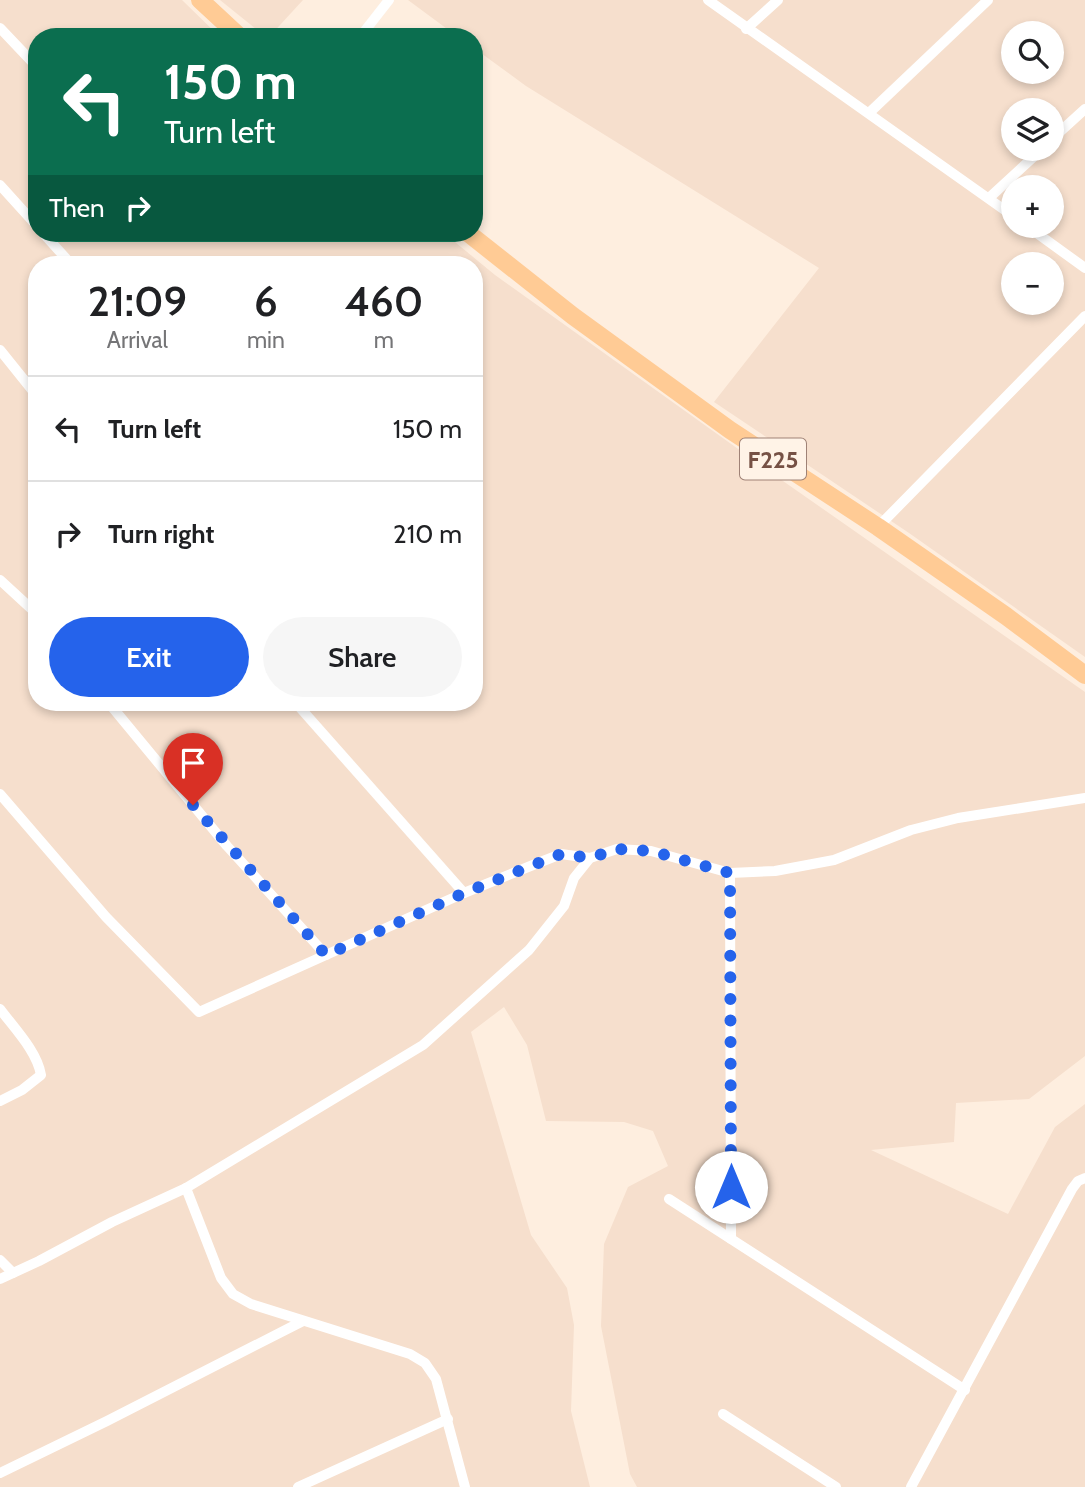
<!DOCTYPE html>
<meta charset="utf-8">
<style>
body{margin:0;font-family:Cabin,sans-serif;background:#f6f6f6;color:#202124;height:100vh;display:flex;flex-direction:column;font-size:26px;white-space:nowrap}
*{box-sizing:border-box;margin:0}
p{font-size:23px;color:#757577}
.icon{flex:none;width:38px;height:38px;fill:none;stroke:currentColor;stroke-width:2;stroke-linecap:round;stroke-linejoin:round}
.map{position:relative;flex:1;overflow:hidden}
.details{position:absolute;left:28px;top:256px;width:455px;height:455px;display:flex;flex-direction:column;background:#fff;border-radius:28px;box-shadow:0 4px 10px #0003}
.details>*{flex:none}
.hud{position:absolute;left:28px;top:28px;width:455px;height:214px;border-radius:28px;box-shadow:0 4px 10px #0003;background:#0b6e4f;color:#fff;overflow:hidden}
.tools{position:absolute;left:1001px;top:21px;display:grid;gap:14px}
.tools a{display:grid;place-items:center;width:63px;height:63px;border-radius:50%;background:#fff;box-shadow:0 4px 10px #0003;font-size:35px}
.pin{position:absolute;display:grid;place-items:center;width:60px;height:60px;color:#fff;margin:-72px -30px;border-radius:50% 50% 50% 0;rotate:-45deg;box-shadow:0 0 7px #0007}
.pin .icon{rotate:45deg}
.me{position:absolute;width:77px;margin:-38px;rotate:0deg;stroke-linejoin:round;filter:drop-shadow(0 0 5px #0008)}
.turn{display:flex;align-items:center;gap:24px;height:147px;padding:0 21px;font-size:32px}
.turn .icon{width:91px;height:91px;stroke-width:2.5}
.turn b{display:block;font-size:49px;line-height:60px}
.then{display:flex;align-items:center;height:66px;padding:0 21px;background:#0003;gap:14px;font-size:26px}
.eta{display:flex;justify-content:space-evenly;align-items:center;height:119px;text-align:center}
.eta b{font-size:42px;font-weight:600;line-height:49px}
.cta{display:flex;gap:14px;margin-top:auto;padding:14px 21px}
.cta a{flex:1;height:80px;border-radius:42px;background:#2563eb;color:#fff;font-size:28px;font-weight:600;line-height:80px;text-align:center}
.cta a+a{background:#f6f6f6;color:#202124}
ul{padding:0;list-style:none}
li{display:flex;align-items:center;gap:21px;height:105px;padding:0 21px;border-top:2px solid #e0e0e0}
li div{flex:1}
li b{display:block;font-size:26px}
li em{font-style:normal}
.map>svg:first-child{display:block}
.residential{fill:#f6dfcd;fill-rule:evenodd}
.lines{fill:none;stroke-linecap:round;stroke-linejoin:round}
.minor{stroke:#fff;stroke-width:10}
.primary{stroke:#ffcb95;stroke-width:18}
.route{stroke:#2563eb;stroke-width:12;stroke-dasharray:0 21.6}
.labels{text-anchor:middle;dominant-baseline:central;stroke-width:5;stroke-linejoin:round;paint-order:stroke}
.shield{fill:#fff3e7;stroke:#9f8276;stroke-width:2}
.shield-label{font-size:24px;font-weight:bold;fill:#765145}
</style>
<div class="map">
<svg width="1085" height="1487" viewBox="0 0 1085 1487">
<rect width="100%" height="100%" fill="#feeedf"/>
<g class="residential">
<path d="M0 0H182L220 37H37V233H444L495 275 783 481 1085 692V1056L1029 1099 956 1103 954 1142 871 1150 1008 1214 1055 1127 1085 1104V1487H637L630 1474 601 1326 604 1244 628 1187 668 1166 653 1131 624 1122 546 1121 527 1045 504 1007 471 1032 531 1235 567 1288 574 1325 571 1411 590 1487H0ZM37 264H474V702H37Z"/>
<polygon points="220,0 303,0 269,37 266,37"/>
<path d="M408 0H1085V657L909 533 714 402 819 268 526 86 474 48V37H458ZM1013 33H1052V72H1013ZM1013 110H1052V149H1013ZM1013 187H1052V226H1013ZM1013 264H1052V303H1013Z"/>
</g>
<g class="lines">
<g class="minor">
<polyline points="708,0 1013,216"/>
<polyline points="0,28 37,67"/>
<polyline points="746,29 778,0"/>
<polyline points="360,37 389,0"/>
<polyline points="869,113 988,0"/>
<polyline points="1052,139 1085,109"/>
<polyline points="0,185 37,226"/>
<polyline points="989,198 1042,149"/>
<polyline points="1027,226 1085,268"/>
<polyline points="43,233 71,264"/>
<polyline points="0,350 37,396"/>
<polyline points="878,527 1085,316"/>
<polyline points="0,580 37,614"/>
<polyline points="108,702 227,846 326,955"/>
<polyline points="295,702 464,893"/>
<polyline points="0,794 106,917 199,1012 464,893 533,865 561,854 590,858"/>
<polyline points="730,873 731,1239"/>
<path d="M0 1009C14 1028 37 1051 41 1075L22 1090 0 1101"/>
<polyline points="186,1188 221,1278 233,1294 251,1304 410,1354 425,1363 436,1379 465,1487"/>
<polyline points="669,1199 965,1390"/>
<polyline points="0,1260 13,1273"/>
<polyline points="0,1279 39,1261 112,1222 186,1188 423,1045 529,950 564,906 574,878 590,858 617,849 651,851 730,873 775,871 834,860 911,830 958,818 1085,798"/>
<polyline points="723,1414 836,1487"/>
<polyline points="0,1473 107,1421 303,1321"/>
<polyline points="298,1487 448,1419"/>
<polyline points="911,1487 1072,1189 1078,1181 1085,1178"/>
</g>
<g class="primary">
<polyline points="200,0 240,37"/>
<polyline points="468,233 573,316 730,430 878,527 1006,616 1085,675"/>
</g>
</g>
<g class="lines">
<polyline class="route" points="193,805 326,955 464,893 561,854 590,858 617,849 651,851 730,873 731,1187"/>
</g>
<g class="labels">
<rect class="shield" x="740" y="438.5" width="66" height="41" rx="5"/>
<g class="shield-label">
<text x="773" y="459">F225</text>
</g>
</g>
</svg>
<div class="tools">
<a><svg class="icon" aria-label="search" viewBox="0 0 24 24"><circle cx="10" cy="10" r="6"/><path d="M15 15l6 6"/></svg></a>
<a><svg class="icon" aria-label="layers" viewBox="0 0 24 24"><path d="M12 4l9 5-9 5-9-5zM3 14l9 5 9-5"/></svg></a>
<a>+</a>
<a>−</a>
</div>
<div class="pin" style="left:193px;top:805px;background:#d93025"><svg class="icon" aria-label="arrive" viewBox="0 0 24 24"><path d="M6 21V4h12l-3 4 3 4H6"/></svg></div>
<svg class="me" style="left:731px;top:1187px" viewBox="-20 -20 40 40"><circle r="19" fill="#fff"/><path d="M0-13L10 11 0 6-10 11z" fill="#2563eb"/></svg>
<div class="hud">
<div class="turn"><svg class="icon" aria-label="left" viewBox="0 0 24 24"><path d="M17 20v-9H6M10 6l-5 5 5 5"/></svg><div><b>150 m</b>Turn left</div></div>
<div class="then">Then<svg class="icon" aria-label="right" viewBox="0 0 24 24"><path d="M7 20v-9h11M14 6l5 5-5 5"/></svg></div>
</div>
<section class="details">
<div class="eta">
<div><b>21:09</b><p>Arrival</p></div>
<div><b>6</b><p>min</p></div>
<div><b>460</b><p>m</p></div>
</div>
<ul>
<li><svg class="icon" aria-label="left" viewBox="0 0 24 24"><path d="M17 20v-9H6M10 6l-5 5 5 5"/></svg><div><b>Turn left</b></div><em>150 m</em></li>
<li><svg class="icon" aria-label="right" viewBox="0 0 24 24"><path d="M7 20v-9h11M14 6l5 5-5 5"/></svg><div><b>Turn right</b></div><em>210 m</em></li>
</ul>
<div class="cta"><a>Exit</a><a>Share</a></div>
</section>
</div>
